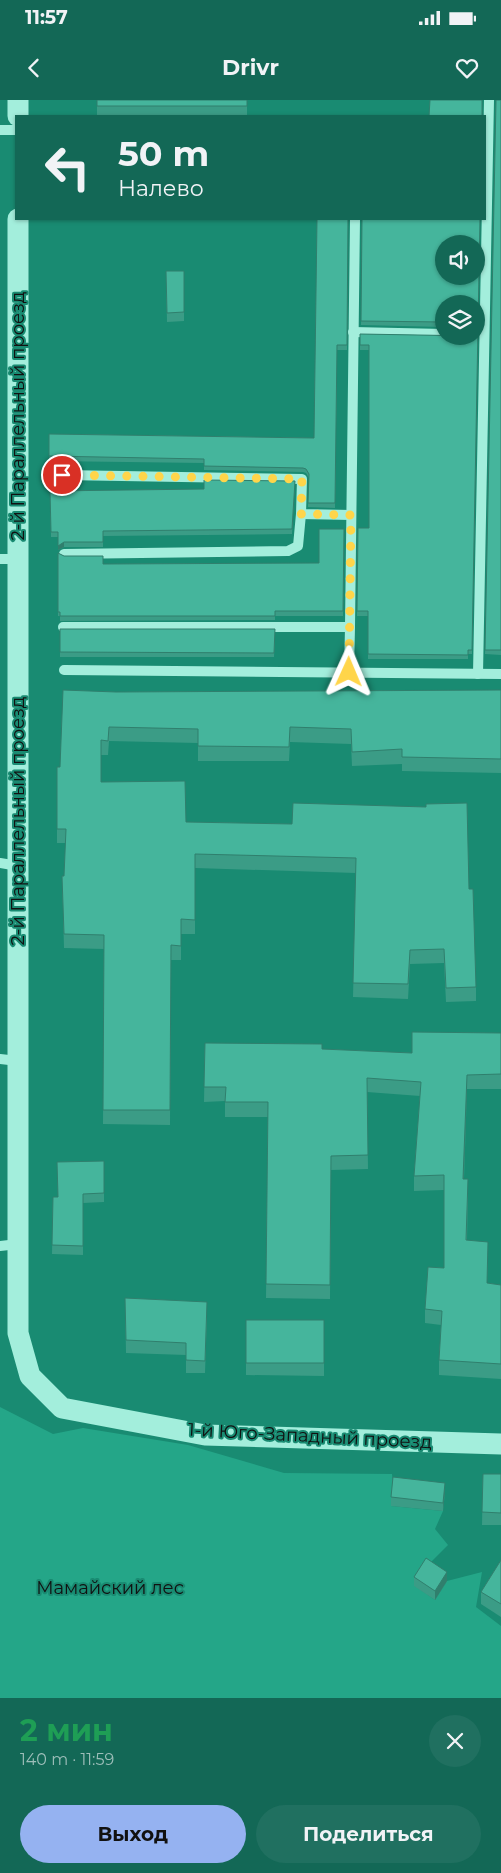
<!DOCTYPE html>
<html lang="ru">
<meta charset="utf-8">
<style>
body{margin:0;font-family:Montserrat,sans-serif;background:#207060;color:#f1f3f6;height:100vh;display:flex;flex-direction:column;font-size:19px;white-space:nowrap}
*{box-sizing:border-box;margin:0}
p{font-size:16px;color:#9dbeb9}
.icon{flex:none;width:28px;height:28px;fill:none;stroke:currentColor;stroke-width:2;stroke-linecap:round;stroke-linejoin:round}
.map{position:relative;height:1598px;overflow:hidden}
.sheet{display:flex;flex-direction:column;background:#136856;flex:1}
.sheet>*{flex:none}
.top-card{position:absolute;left:15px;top:15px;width:471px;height:105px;border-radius:0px;box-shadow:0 1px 4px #0004;background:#136856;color:#f1f3f6;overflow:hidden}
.fabs{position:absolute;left:435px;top:135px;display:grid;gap:10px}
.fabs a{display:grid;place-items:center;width:50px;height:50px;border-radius:50%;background:#136856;box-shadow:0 1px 4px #0004;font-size:25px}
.pin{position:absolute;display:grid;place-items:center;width:42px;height:42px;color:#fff;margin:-21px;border:2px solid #fff;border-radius:50%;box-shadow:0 1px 5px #0007}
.me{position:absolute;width:55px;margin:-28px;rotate:1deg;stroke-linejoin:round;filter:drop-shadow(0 0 4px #0008)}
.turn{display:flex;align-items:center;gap:18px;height:105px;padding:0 20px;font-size:22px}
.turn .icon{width:65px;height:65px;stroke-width:2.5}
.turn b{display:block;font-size:35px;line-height:42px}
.round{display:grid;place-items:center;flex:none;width:52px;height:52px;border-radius:26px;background:#207060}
.headline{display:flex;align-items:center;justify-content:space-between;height:85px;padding:0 20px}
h1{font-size:30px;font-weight:700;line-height:38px;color:#1e9e55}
.action{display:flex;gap:10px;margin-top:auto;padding:10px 20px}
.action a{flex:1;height:58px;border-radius:30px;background:#95b2f1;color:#111;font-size:20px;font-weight:700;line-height:58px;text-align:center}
.action a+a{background:#207060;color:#f1f3f6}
.status{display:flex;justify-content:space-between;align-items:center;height:35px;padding:0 25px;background:#136856;direction:ltr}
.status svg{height:14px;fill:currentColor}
header{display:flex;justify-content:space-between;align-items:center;height:65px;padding:0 20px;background:#136856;font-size:22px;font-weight:700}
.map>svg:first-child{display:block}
.green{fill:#24a688}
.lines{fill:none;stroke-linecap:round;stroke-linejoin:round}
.lane{stroke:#a3eedc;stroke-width:10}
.street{stroke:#a3eedc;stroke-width:21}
.wall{fill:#3b9c86}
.shaded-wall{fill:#307f6d}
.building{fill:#45b59c;stroke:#307f6d;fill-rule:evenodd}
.route{stroke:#ffd54a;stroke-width:9;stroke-dasharray:0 16.2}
.labels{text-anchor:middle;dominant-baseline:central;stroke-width:4;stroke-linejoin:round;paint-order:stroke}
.street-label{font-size:18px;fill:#111;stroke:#198b72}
.park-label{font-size:18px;fill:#111;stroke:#198b72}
</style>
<div class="status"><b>11:57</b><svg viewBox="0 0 49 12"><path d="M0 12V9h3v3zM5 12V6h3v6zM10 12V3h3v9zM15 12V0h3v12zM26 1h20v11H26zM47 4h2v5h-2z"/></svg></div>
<header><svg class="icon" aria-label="back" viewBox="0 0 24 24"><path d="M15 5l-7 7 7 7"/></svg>Drivr<svg class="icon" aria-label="heart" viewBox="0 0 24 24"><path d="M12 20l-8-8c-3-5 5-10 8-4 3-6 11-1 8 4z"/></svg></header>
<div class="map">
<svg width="501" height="1598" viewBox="0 0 501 1598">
<rect width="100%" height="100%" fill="#198b72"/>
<polygon class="green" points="0,1307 53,1334 83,1328 188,1345 284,1373 392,1374 393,1386 391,1406 443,1411 435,1429 448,1445 426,1467 414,1485 435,1500 447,1481 482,1472 476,1507 501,1526 501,1598 0,1598"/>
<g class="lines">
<g class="lane">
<polyline points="0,30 16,30"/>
<polyline points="353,232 444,234"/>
<polyline points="62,375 302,379 301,414 351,415"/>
<polyline points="64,454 288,451 298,446 301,414"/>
<polyline points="0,459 18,459"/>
<polyline points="63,527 350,527 349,572"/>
<polyline points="350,527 355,119"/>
<polyline points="64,570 501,574"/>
<polyline points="478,574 489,0"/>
<polyline points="0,763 18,766"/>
<polyline points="0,959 18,961"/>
<polyline points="0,1146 18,1144"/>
</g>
<g class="street">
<polyline points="18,16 18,0"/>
<polyline points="18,119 18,1233 30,1276 62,1308 205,1335 501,1344"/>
</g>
</g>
<g class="wall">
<rect x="97" y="0" width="150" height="16"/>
<polygon points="496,0 501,0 501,555 485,554"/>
<polygon points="348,119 347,250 337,250 335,408 308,407 309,378 306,373 303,372 204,370 204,363 49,361 49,334 314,338"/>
<polygon points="362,119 480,119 472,554 468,554 468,559 368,559 368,516 357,516 358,428 369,428 369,250 360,250 360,234 476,236 444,204 444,227 361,225"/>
<polygon points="166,171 184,171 184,221 167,222"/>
<polygon points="295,381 292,434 103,436 103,447 64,447 58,450 58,437 51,437 50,391 204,389"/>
<polygon points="344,429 343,516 275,516 275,520 60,521 60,516 58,516 58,453 64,456 103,464 319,463"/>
<polygon points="60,529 275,529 274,557 60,557"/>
<polygon points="501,590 501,673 402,671 402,664 352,666 351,644 290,642 289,661 198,661 198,643 109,641 108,655 101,655 101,682 186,722 292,724 469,789 476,887 476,901 446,902 444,863 410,864 408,899 353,897 356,773 195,768 195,834 181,834 181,860 171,860 170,1025 103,1024 104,849 64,848 62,776 64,776 66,743 57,743 57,667 60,667 116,592"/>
<polygon points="501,933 501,989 467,989 464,1079 468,1093 467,1140 487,1183 501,1185 501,1279 439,1275 439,1260 441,1225 425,1223 425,1209 444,1168 444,1090 414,1091 414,1076 420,996 367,992 368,1069 331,1070 330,1199 266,1198 268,1017 225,1017 225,1001 204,1002 205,943 322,949 412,953"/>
<polygon points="104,1061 104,1102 83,1103 83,1155 52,1154 53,1097 58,1097"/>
<polygon points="125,1198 207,1214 205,1273 186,1273 186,1255 126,1253"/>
<polygon points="246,1220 324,1220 324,1276 246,1275"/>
<polygon points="483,1374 501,1374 501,1425 482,1425"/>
<polygon points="445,1392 443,1411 391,1406 391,1397"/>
<polygon points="501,1460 501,1517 481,1504 481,1492"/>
<polygon points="414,1477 447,1481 435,1500 414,1486"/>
</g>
<g class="shaded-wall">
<polygon points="64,442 64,447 58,450 58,446"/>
<polygon points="467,975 467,989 463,1093 463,1079"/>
<polygon points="445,1383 445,1392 443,1411 443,1403"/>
<polygon points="447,1472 447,1481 435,1500 435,1491"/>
</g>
<g class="building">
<rect x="97" y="0" width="150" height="6"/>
<polygon points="430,0 482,0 482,16 429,16"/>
<polygon points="496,0 501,0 501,550 485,550"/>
<polygon points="317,119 348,119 347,245 337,245 335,403 308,403 309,374 306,369 303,368 204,366 204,359 49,356 49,334 314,338"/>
<path d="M362 119H480L472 550H468V555L368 554V511H357L358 428H369V245H360V234L476 236V204H444V222L361 221ZM444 144H476V176H444Z"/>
<polygon points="166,171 184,171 184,212 167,213"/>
<polygon points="204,380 295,381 292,429 103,431 103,442 64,442 58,446 58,432 51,432 50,391 204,389"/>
<polygon points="319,429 344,429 343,511 275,511 275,516 60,516 60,512 58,512 58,453 64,456 103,456 103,464 319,463"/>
<polygon points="60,529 275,529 274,553 60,552"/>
<polygon points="63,590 116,592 501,590 501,659 402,657 402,649 352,652 351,629 290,627 289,647 198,646 198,629 109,627 108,641 101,640 101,682 185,681 186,722 292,724 293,703 426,707 426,704 467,703 469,789 473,789 476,887 446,888 444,849 410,850 408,884 353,883 356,758 195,754 195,820 181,819 181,846 171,845 170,1010 103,1010 104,835 64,834 62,776 64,776 66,729 57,729 57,667 60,667"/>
<polygon points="412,932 501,933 501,974 467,975 463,1079 468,1079 466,1140 488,1142 487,1183 501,1185 501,1264 439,1260 442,1211 425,1209 428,1167 444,1168 444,1075 414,1076 421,982 367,978 368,1055 331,1056 330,1185 266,1184 268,1002 225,1002 226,987 204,987 205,943 322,944 322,949 412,953"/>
<polygon points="104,1061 104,1093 83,1094 83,1146 52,1145 53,1097 58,1097 57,1062"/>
<polygon points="125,1198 207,1202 205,1261 186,1260 186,1243 126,1240"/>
<rect x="246" y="1220" width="78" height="43"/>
<polygon points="483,1374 501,1374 501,1413 482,1412"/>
<polygon points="393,1377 445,1383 443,1403 391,1397"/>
<polygon points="426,1458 447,1472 435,1491 414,1477"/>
<polygon points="501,1460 501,1504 481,1492"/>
</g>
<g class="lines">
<polyline class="route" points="62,375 302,379 301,414 351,415 349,572"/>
</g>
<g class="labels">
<g class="street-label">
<text transform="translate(18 316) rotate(-90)">2-й Параллельный проезд</text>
<text transform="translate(18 721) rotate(-90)">2-й Параллельный проезд</text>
<text transform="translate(310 1336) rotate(3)">1-й Юго-Западный проезд</text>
</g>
<g class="park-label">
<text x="110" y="1488">Мамайский лес</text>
</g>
</g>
</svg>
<div class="fabs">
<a><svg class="icon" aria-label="sound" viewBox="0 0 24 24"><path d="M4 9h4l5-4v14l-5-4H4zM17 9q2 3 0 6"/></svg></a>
<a><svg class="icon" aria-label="layers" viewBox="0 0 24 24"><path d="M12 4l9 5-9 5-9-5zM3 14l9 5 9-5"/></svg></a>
</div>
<div class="pin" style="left:62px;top:375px;background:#d93025"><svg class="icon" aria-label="arrive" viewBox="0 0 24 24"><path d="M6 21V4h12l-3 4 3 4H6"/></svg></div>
<svg class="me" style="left:349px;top:572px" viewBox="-20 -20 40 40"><path d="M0-17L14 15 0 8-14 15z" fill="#ffd54a" stroke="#fff" stroke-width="4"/></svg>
<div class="top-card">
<div class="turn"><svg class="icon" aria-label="left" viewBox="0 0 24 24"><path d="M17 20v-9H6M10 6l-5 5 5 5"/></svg><div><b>50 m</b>Налево</div></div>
</div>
</div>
<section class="sheet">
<div class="headline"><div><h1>2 мин</h1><p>140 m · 11:59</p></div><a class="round"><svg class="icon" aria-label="close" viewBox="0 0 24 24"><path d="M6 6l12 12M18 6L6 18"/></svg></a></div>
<div class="action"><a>Выход</a><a>Поделиться</a></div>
</section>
